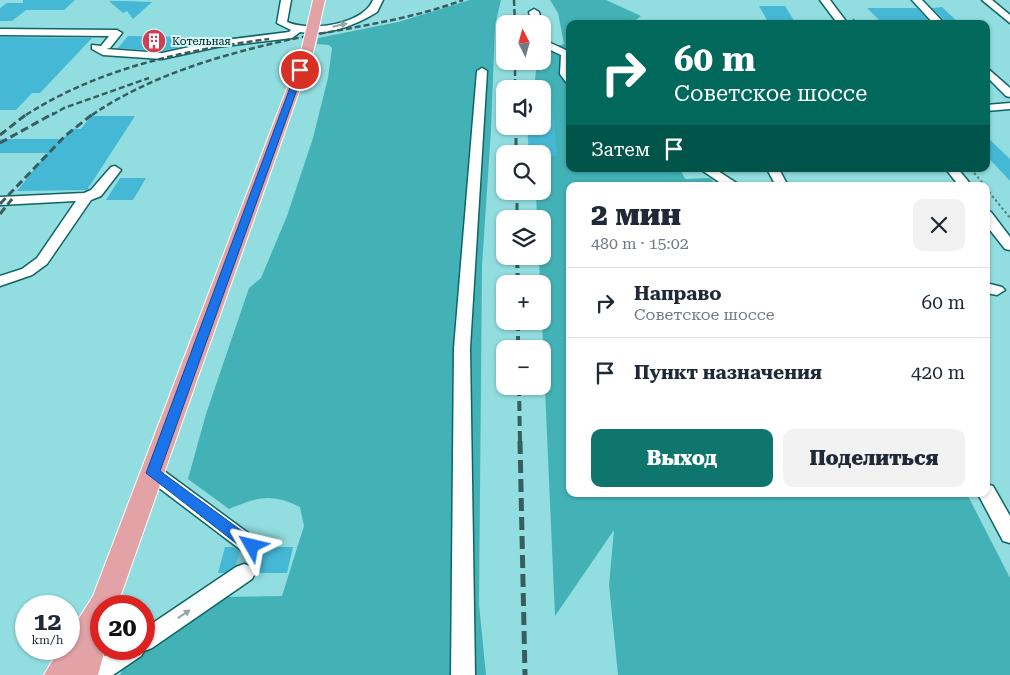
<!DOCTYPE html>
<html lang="ru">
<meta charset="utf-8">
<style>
body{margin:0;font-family:"Roboto Serif",serif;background:#f2f2f3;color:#1f2937;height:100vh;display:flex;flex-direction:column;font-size:19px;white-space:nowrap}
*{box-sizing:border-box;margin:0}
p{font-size:16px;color:#747a83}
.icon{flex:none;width:28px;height:28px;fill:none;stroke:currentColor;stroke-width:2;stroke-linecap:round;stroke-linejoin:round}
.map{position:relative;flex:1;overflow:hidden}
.details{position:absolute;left:566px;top:182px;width:424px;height:315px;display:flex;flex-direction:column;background:#fff;border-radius:10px;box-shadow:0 1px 4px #0004}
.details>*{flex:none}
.guide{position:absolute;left:566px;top:20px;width:424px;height:152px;border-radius:10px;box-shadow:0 1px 4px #0004;background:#00695c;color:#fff;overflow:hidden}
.needle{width:32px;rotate:354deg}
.controls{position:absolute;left:496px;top:15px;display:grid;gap:10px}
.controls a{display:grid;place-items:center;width:55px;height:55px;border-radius:10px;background:#fff;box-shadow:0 1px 4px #0004;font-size:25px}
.speed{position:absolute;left:15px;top:595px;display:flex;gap:10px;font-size:25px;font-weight:700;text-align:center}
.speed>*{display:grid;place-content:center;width:65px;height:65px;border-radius:50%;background:#fff;box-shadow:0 1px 4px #0004;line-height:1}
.speed small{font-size:12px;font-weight:400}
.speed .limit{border:8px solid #d22;background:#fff;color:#111}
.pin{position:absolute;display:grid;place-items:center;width:42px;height:42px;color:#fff;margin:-21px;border:2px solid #fff;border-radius:50%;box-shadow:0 1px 5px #0007}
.me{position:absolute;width:55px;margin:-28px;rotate:307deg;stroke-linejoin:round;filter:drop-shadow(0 0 4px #0008)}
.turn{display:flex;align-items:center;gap:18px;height:105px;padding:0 25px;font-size:22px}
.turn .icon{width:65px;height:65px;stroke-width:2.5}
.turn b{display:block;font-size:35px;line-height:42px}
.then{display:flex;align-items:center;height:48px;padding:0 25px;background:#0003;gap:10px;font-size:19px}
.round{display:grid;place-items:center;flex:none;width:52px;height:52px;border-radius:10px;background:#f2f2f3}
.headline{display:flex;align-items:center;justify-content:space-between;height:85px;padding:0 25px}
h1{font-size:30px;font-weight:800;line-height:38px}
.button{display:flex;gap:10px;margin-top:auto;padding:10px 25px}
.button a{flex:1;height:58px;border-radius:10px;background:#0f766e;color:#fff;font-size:20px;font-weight:800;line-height:58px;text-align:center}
.button a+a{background:#f2f2f3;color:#1f2937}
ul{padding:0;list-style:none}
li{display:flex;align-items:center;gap:15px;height:70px;padding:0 25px;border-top:1px solid #e0e1e3}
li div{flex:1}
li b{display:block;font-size:19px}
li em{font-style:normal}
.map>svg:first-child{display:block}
.green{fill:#43b2b6}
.building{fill:#45b8d5}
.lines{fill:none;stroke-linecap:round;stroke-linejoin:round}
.minor-tunnel{stroke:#7cbfc1;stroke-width:21;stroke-dasharray:21 11;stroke-linecap:butt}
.minor-casing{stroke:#0e6466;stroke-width:3}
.major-casing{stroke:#fff;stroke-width:2}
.path{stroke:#4f8182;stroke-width:2;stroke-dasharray:2.5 2.5;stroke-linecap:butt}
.minor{fill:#fff;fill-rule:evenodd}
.major{fill:#e2a2a6;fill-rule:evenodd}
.rail-far3{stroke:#365e60;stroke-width:2.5;stroke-dasharray:6 3;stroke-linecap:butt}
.rail-far2{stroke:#365e60;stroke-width:3;stroke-dasharray:8 4;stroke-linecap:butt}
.rail-far1{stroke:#365e60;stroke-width:4;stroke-dasharray:10 5;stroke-linecap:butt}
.rail{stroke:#365e60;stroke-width:5;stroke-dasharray:13 6;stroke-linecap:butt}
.major-bridge-casing{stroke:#fff;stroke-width:14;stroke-linecap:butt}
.major-bridge{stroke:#e2a2a6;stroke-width:12}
.oneway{fill:#99a2a2}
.route{fill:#1a73e8;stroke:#114b97}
.labels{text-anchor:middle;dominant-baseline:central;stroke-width:4;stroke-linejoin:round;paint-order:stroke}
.far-poi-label{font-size:11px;fill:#011617;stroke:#d3f7f7;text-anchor:start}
</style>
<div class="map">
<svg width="1010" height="675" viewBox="0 0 1010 675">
<rect width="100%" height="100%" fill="#92dddf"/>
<g class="green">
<path d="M470 0H501L495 25 491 130 482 266 479 604 486 675H120L122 670 216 597 282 596 304 526 300 507C270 493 259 497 229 509L188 479 206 414 249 288 261 278 287 216 313 138 328 78 332 48 329 45 317 44 318 38 398 22Z"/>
<polygon points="550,0 606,0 641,16 631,24 570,24 570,169 680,169 685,179 710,178 717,186 570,186 570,494 967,494 1010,578 1010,675 618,675 609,585 614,530 555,616 542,321 542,284 540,284 539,256 542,256 542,219 537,219 536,191 542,191 542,89 534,89 537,61 542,61 543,50 564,44 558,13"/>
</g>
<g class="building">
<polygon points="23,0 75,0 64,10 26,10 12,21 0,21 0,8 7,3 23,3"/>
<polygon points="109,1 123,1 152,2 133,19 127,11 123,13"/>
<polygon points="759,6 785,6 796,24 778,24 775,20 767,20"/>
<polygon points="942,7 959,23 947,23 932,8"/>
<polygon points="867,8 917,8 931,23 881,22"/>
<polygon points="128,36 188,37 181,47 162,51 118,48"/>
<polygon points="0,37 92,38 40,93 32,93 16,110 0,110"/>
<polygon points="551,83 557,156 529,154 527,126 542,126 542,84"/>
<polygon points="91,116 135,116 87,190 17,191 47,153 0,153 0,139 63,139 71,129 81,129"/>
<polygon points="986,136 1010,159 1010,181 986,155"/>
<polygon points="120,178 146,178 133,200 106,200"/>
<polygon points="225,547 233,547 244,554 251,557 261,554 264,547 293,547 287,573 257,573 253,565 245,562 224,573 218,573"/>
</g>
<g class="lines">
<polyline class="minor-tunnel" points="244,573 252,547"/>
<g class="minor-casing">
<g id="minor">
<path d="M281 0H291L287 22C310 32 363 25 373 0H383L377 12C355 26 326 36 300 32L292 38 217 47 162 59 103 55 92 49V45L101 46 109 36 0 35V29L117 30 122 33 110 48 106 49 162 53 217 41 289 32 291 30 277 23Z"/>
<polygon points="820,0 830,0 848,24 838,24"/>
<polygon points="912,0 922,0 945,24 934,24"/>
<polygon points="982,0 992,0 1010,15 1010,23"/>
<polygon points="534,9 539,12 542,24 532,24 529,12"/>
<polygon points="542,39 570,52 570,83 566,82 560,74 561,55 542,46"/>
<polygon points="986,67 1010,88 1010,97 1006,96 986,76"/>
<polygon points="482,68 487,71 470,348 475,675 451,675 454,348 477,71"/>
<polygon points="1010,103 1010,109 986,111 986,105"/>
<polygon points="115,166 121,170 101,196 91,200 47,264 32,275 0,286 0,276 22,269 37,258 76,201 0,205 0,197 84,193 91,190 111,167"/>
<polygon points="700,169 715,169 741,186 725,186"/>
<polygon points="767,169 779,169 788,186 776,186"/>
<polygon points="946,169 958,169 972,186 959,186"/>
<polygon points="986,211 991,212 1010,237 1010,250 1005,249 986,225"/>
<polygon points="986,283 1002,287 1005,290 997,295 986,293"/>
<polygon points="153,466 160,468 259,541 262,547 259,553 252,555 245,553 146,478 143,473 146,468"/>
<polygon points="986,484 993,486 1010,516 1010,543 1003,541 978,494 986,494"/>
<polygon points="244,564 252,567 255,573 252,579 152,648 144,651 141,656 113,675 82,675 86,668 115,649 144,649 144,629 236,567"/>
</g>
</g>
<g class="major-casing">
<g id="major">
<polygon points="313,0 325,0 321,18 315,21 309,18"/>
<polygon points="307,48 313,52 117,606 101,606 101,649 105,649 98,675 44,675 59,649 69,649 69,634 93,596 301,52"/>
</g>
</g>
<g class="path">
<polyline points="853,19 857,24"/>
<polyline points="971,169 985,186"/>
<polyline points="986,188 1010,218"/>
</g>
<use href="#minor" class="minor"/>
<use href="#major" class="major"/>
<g class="rail-far3">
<polyline points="514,0 515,24"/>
<polyline points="515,61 515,89"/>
<path d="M26 115C99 68 185 50 269 39"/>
<polyline points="52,115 64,108 149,78"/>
<path d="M92 115C152 74 227 53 297 38 353 27 409 20 463 0"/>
</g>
<g class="rail-far2">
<polyline points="516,126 516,154"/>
<polyline points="0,135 28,113"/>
<polyline points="0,143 54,113"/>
<polyline points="517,191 517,219"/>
<polyline points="0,204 65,136 94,113"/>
<polyline points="0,214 12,199"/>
<polyline points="517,256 517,259"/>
</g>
<g class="rail-far1">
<polyline points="517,258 518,284"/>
<polyline points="518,321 518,349"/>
<polyline points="519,386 520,443"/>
</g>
<polyline class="rail" points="520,441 525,675"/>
<g class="major-bridge-casing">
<polyline id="major-bridge" points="307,52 315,18"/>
</g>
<use href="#major-bridge" class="major-bridge"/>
</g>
<defs><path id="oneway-solid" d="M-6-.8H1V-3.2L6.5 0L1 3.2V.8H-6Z" transform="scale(1.25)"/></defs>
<g class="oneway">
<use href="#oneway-solid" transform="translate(340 25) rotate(-13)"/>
<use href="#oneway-solid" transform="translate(184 614) rotate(-34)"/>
</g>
<polygon class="route" points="297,69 304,70 160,471 257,542 259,546 257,551 246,551 146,473"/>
<defs>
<g id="building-disc" transform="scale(1.25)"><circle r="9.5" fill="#cf3f50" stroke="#d3f7f7"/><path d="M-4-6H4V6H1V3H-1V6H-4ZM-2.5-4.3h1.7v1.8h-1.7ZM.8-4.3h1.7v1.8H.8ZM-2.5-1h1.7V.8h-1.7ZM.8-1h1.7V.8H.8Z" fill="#fff"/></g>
</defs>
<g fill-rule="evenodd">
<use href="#building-disc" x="154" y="41"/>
</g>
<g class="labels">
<g class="far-poi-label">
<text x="172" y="41">Котельная</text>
</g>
</g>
</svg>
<div class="controls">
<a><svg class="needle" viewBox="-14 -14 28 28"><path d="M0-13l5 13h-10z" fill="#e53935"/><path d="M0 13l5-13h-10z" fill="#747a83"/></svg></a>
<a><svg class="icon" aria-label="sound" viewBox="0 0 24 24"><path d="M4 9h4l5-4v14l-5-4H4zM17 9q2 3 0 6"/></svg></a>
<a><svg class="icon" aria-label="search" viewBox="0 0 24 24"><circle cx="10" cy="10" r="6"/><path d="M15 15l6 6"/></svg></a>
<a><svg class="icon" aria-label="layers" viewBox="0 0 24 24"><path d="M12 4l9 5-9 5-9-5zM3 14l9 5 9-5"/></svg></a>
<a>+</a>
<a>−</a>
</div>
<div class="speed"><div>12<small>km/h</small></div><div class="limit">20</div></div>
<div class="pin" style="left:300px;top:70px;background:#d93025"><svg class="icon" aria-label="arrive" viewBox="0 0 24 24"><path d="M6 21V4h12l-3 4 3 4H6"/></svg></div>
<svg class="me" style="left:252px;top:546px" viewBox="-20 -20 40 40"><path d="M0-17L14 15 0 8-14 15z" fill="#1a73e8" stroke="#fff" stroke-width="4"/></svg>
<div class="guide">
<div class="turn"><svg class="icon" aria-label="right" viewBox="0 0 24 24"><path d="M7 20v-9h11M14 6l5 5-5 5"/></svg><div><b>60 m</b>Советское шоссе</div></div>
<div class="then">Затем<svg class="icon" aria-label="arrive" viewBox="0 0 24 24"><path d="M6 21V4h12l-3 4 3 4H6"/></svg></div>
</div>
<section class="details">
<div class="headline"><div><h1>2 мин</h1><p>480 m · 15:02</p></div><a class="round"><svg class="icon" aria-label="close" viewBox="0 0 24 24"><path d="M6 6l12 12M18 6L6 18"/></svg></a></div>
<ul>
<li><svg class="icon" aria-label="right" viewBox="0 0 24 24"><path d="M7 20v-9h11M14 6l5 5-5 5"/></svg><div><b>Направо</b><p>Советское шоссе</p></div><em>60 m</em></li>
<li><svg class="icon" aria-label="arrive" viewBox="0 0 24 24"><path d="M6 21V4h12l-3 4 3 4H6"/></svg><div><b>Пункт назначения</b></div><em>420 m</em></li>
</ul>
<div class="button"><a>Выход</a><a>Поделиться</a></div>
</section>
</div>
